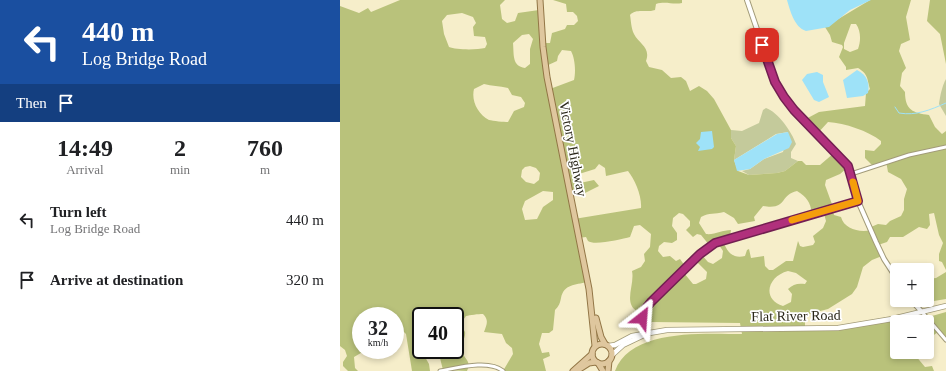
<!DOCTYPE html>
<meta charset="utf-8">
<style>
body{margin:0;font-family:Georgia,serif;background:#f6f6f6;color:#202124;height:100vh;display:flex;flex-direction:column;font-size:15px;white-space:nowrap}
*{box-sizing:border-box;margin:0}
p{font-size:13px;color:#757577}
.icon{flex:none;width:22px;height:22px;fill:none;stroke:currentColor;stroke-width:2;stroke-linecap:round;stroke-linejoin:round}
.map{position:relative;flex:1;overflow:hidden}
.panel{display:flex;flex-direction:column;background:#fff;width:340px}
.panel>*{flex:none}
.top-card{background:#1a4fa0;color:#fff;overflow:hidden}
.buttons{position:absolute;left:550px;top:263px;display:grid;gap:8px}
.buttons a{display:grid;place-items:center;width:44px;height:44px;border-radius:4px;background:#fff;box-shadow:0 2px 6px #0003;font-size:20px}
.speed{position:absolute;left:12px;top:307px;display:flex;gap:8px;font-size:20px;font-weight:700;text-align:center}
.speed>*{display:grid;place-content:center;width:52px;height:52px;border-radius:50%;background:#fff;box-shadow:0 2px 6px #0003;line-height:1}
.speed small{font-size:10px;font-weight:400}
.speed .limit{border:2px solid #111;border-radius:6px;background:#fff;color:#111}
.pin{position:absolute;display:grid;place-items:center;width:34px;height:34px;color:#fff;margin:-17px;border-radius:8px;box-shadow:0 2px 6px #0006}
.me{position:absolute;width:44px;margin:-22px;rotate:28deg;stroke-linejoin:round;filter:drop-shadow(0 0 3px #0008)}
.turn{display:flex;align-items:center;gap:14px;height:84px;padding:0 16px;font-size:18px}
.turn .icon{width:52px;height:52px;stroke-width:2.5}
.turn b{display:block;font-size:28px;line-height:34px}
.then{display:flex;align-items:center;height:38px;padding:0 16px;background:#0003;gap:8px;font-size:15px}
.eta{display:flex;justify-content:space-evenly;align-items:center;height:68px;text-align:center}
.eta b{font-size:24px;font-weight:700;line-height:28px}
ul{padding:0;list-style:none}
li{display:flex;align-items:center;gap:12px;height:60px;padding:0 16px}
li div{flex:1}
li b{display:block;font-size:15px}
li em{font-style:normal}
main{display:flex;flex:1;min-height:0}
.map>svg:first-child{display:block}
.green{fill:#c4ca9b}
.forest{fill:#b9c27b;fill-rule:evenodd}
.water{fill:#9ee2f8}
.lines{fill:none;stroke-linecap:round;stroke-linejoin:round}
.stream{stroke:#9ee2f8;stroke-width:1}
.minor-casing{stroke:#a29b79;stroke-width:5}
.tertiary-casing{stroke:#a29b79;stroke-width:6}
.secondary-casing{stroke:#a29b79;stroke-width:6}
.primary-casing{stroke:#927646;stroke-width:7}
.minor{stroke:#fff;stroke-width:3}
.tertiary{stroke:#fff;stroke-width:4}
.secondary{stroke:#fff;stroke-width:4.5}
.primary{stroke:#dfc79e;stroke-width:5}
.route-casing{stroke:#721f51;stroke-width:10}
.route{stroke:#b0307c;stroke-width:7}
.slow{stroke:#f59e0b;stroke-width:7}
.labels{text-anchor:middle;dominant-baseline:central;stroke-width:3.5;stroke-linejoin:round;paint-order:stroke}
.street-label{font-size:14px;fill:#2a2719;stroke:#fff}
</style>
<main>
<section class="panel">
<div class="top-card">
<div class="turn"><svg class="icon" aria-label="left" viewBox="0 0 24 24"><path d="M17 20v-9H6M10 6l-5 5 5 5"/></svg><div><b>440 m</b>Log Bridge Road</div></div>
<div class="then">Then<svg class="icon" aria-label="arrive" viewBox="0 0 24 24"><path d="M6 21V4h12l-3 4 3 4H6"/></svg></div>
</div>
<div class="eta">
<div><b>14:49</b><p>Arrival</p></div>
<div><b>2</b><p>min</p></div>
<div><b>760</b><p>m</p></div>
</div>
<ul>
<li><svg class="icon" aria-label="left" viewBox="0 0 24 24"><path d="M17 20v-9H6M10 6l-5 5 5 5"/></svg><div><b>Turn left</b><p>Log Bridge Road</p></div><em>440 m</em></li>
<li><svg class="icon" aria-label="arrive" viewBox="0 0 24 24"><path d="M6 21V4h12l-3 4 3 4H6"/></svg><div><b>Arrive at destination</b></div><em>320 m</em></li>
</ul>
</section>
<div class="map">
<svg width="606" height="371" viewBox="0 0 606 371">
<rect width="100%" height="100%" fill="#f6eeca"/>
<g class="green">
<path d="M606 79V116L599 104C600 96 602 86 606 79Z"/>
<path d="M426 108C438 112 452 132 456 144L451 152V158L458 161 445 171 437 173 409 175 402 171 410 169 424 159 443 152 448 132 436 134 394 160 396 146 391 138V130L402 131 419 123 423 110Z"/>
</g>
<g class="forest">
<path d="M60 0H165L160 5 162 19 167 23 175 21 178 13 199 10 203 43H210L212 33 225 29 227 25H234L238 21 237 16 233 12H227L226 4 213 0H342V3C333 5 326 1 316 4L315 10C306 13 296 8 290 15 291 20 291 28 294 34 299 44 311 47 306 61L309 67 322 70 331 78 341 77 346 81 350 91 359 86 367 91 374 99 391 130V138L396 146 394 160 398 171 409 175 437 173 445 171 458 161H462L466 165H480L494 153 505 163 507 168 500 174 486 180 485 185 493 207 492 208 494 215 501 217C504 229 520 233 531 230V227L538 224 546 225 550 221 561 216 564 210V199L567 189 561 179 548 172 546 161 532 165 525 158V150L534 151 541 144V141C528 131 505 123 488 122L477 134 464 120 479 112 525 106 526 93 530 89C527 78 528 74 518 68L506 70V67L499 57 503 47 502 45 492 42 490 35 485 27 530 0H571L566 17 570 40 561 44 559 51 566 68 562 73 560 86 565 92C565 110 573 113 589 115L595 127 602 134 606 131V270L602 262 599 261V254L603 243 599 235 594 213 589 214 590 225 587 229 579 227 563 237H550L547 242 538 245 542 256 532 260 523 267 517 287 512 294 488 309 469 314 465 317V327L499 326 581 311 595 326 590 319 592 316 606 312V341L598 332 587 340V322H557V352H575V355L585 367 592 366 594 371H275C291 328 364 334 402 334L400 323 311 322 307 318 309 309 344 273 353 284H356L366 279 367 272 355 260 361 254 368 262 373 264 382 258 383 251 377 242 370 246 361 235 357 234 353 237 346 230 350 226V221L343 214 339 213 333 218 332 226 337 233V240L332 243 324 242 319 246 318 251 323 257 330 256 336 261 340 259 345 266 297 311C283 303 295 284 292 271L301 267 305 261 304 254 310 247 311 234 300 225 294 226 290 237C282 239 254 246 248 241L246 237 238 238 247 282C235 285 224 284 221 298 220 303 219 306 215 310L213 330 209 333H202L199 344 202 353 209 352 210 356 203 359 206 371H163L173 354 172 348 166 343 162 334 144 332C147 324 149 320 143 314 138 314 130 315 126 316L121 323C121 327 124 329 125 332 126 338 120 344 122 351 124 360 132 360 127 371L103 370 100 358 101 350H115V316H81V350L89 364 90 371H72L66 334 63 331H55V316H21V350H26L14 357 15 368 18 371H8L3 366V362L7 356 5 350 0 346V6L19 13 28 8 31 12ZM122 13 133 17 136 23 133 27 134 36 145 37 147 44 145 48C137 50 116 50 109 47L104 34 102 21 107 15ZM511 24H516C521 31 521 41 518 49L510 52 504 49V43ZM189 34 193 39 190 49V64L185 68C172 66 174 55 173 43L182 35ZM222 50 231 51C235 58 236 72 234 80L210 89 206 66 217 61 218 56ZM144 84C152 86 159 86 168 88L172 95 181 97 185 103 184 107 174 111 168 122C164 122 153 121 149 120 138 114 131 101 134 89ZM259 164 265 168 266 176 288 171C295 180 302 196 301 208L234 219 230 195 245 193 259 186 254 180 240 183 238 179 239 174 255 169ZM190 166 196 168 200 173 199 180 194 184 186 182 181 177 182 170 185 167ZM203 191 213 192V200L203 207 197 219 185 220 182 209 185 201ZM457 191C467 197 470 202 472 213L483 210 486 221 483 228 473 236 475 242 473 245 463 247 460 246 458 241 453 261H446L433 270H429L425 266 424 256 411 258 409 249 407 250 405 256C391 259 387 251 382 239L390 236 391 230C382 230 375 235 366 234L359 223 361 217C370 212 374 215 384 212L394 218 398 224 415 221 414 217 423 206C448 210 439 195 457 191ZM448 271 456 273 467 281 465 284C458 283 453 284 448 289L452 294 451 302 443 306C421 299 428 276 448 271Z"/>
<polygon points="590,0 606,0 606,64 600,34 587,21"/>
<polygon points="606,272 606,299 594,301 590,287 587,285 587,279 596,278"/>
</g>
<g class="water">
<path d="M447 0H531L510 10 489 27 466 31C454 27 450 10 447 0Z"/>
<path d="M517 70C527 75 530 83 528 93L523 96 507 98 503 80Z"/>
<polygon points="477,72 483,75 483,82 489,97 479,102 474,100 462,80 467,74"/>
<polygon points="372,131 374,147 372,149 358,151 360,147 356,143 360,139 361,132"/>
<polygon points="448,132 452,142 449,148 424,159 410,169 397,171 394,160 437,134"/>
</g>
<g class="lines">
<path class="stream" d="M555 107 559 113C576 116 590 110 606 103"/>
<g class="minor-casing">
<g id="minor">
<polyline points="511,174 569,155 606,147"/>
<polyline points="582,312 606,340"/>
<path d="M100 371C117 368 149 359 163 371"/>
</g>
</g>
<g class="tertiary-casing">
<g id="tertiary">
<polyline points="407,0 435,82 454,110 508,166 518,201 536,242 544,259 557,279"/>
<polyline points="571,300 582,312"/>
<polyline points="305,334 302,316 307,306 360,254 378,241 518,201"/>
</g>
</g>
<g class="secondary-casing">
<g id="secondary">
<polyline points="268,346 275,345 292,336 327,330 498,328 552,319 606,306"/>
<polyline points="272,355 283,345 304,335"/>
</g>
</g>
<g class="primary-casing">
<g id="primary">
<polyline points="200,0 203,47 207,77 249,289 255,346"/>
<polyline points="256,318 261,337 265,344"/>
<circle cx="262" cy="354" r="10"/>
<polyline points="258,363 263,371"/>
<polyline points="238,370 249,363 256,362"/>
<polyline points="233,371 252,354"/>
<polyline points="268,371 269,361"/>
</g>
</g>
<use href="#minor" class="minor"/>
<use href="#tertiary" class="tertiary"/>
<use href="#secondary" class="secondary"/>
<use href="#primary" class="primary"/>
</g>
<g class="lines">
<g class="route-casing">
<polyline id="route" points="302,318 303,312 311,302 360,254 375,243 518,201 508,166 454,110 444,97 435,82 422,45"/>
</g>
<use href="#route" class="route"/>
<polyline class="slow" points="452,220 518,201 513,182"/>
</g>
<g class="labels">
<g class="street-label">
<text transform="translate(233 149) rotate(79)">Victory Highway</text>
<text transform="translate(456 316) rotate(-1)">Flat River Road</text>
</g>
</g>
</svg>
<div class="buttons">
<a>+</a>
<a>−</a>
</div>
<div class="speed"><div>32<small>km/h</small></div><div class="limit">40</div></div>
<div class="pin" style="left:422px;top:45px;background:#d93025"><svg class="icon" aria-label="arrive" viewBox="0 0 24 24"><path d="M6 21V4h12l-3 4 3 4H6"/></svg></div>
<svg class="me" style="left:302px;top:318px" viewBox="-20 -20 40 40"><path d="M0-17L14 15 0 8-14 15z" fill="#b0307c" stroke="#fff" stroke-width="4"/></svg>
</div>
</main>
